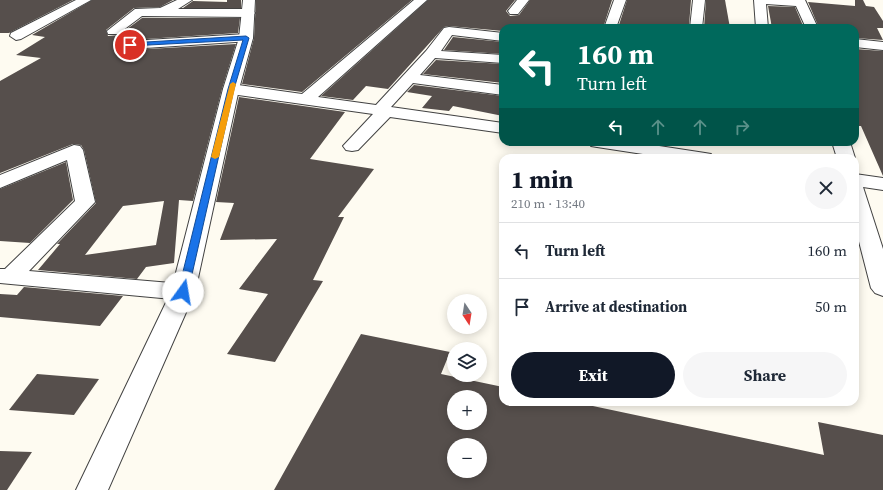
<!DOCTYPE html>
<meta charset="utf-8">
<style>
body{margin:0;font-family:"Source Serif 4",serif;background:#f6f6f7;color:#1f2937;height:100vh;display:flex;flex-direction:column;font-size:15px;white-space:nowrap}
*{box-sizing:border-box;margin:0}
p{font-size:13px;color:#747a83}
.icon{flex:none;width:22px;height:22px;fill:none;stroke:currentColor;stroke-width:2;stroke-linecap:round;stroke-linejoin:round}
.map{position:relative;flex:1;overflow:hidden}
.details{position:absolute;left:499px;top:154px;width:360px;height:252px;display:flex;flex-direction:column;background:#fff;border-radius:12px;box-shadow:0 2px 10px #0003}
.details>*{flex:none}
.guide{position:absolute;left:499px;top:24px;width:360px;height:122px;border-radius:12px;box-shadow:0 2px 10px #0003;background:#00695c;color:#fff;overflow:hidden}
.needle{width:26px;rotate:168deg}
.controls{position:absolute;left:447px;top:294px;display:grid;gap:8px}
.controls a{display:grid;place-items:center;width:40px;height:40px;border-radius:50%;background:#fff;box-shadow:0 2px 10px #0003;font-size:20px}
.pin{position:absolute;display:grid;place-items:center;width:34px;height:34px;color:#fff;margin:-17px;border:2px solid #fff;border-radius:50%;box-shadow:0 1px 4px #0007}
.me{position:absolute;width:44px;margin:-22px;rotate:13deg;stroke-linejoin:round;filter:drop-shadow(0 0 3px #0008)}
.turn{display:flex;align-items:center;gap:14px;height:84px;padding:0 12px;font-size:18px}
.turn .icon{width:52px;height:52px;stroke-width:2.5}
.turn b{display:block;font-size:28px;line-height:34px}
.lanes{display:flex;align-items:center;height:38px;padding:0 12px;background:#0003;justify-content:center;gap:20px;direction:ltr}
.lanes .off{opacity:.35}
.round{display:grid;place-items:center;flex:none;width:42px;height:42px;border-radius:21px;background:#f6f6f7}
.summary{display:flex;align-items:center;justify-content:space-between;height:68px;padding:0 12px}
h1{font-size:24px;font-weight:700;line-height:30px;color:#111827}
.action{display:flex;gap:8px;margin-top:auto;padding:8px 12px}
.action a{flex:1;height:46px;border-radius:24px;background:#111827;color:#fff;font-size:16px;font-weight:700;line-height:46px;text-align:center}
.action a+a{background:#f6f6f7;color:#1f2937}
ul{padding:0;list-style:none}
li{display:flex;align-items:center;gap:12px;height:56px;padding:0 12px;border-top:1px solid #e0e1e3}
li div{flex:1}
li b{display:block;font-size:15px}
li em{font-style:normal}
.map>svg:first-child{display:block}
.building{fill:#564f4c;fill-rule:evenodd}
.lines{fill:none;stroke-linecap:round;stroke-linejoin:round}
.minor-casing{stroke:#424242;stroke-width:2}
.tertiary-casing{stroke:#424242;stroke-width:2}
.minor{fill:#fff;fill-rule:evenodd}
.tertiary{fill:#fff;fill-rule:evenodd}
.route{fill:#1a73e8;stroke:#114b97}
.slow{fill:#f59e0b}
</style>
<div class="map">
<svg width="883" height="490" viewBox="0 0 883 490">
<rect width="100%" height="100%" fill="#fefbf1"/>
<g class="building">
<polygon points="0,0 73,0 9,33 0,33"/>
<path d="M92 0H173L160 7 134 8 106 30 108 36 119 35 142 18H240L238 33 130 40 125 41 122 44 124 49 130 50 236 44 222 89 193 201 179 200 174 263 146 267 137 279 38 270 60 244H57L96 203 84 150 81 145 73 144 0 173V81L41 58 16 55 45 37 32 35ZM164 201 156 245 85 255 123 206Z"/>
<polygon points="227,0 241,0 241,8 183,8 193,1 227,2"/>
<polygon points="256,0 412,0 302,92 242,84 254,38"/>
<polygon points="428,0 515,0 506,11 510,16 519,15 530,0 612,0 603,28 503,28 503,31 449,26 444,27 388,89 366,86 353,100 321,96"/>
<polygon points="627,0 691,0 689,26 663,24 663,28 618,28"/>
<polygon points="706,0 725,0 730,28 704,28"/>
<polygon points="855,0 863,0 866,6 874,7 883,21 883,28 877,28 883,40 855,38 855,28 819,28 808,2 855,6"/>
<polygon points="768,6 795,7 804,28 772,28"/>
<polygon points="453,37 503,42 503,54 444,50"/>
<polygon points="855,49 883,51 883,176 861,126 855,126"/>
<polygon points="436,60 503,64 503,83 423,74"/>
<polygon points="414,85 503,96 503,116 453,106 449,111 422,108 432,96 407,92"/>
<polygon points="239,97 345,112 310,159 374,169 338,217 344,217 313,280 323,281 275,362 227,354 268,294 239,289 277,239 220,240 234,203 216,202"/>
<polygon points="66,162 73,200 30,243 0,241 0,189"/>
<polygon points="24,287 123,296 100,326 0,317 0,294 17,295"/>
<path d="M361 334 450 352 441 374 503 387V402H574L824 455 818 422 883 435V490H274ZM454 397H480V423H454ZM454 445H480V471H454Z"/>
<polygon points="37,374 99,379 74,415 9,410"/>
<polygon points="0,451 32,452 7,490 0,490"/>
</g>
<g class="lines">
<g class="minor-casing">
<g id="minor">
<polygon points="76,0 91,0 21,39 16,40 10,36 11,33"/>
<polygon points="177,0 192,0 178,9 249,9 255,13 249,17 142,16 118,34 108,34 107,31 135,9 160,8"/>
<polygon points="414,0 427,0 318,97 376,105 426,51 444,28 449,27 503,33 503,41 452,35 441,51 503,55 503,63 435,58 420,75 503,85 503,95 413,83 391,107 503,123 503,133 390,117 358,150 352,151 346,150 343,146 373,114 231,94 226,92 223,89 226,86 231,84 302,94"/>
<polygon points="517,0 529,0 518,14 510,14 508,11"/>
<polygon points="614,0 626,0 616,28 604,28"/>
<polygon points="693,0 705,0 702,28 690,28"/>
<polygon points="754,0 805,0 818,28 806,28 796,6 766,4 768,28 756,28"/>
<polygon points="246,34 253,38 251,41 130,49 125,48 123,45 125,42 130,41"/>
<polygon points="855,39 883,42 883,50 855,47"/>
<polygon points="588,142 633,142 705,153 711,154 714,158 669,158 597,147 591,146"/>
<polygon points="832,142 850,142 855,158 837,158"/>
<polygon points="74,145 80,146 83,150 95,202 29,271 183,284 191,287 195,292 191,297 183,300 0,283 0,269 5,269 75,201 67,160 0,188 0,175"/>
<polygon points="855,174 883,178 883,190 863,187 883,249 883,296 875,293 871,288 855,226"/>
</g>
</g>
<g class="tertiary-casing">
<polygon id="tertiary" points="243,0 255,0 253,38 239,89 195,292 108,490 76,490 171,292 223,89 239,38"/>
</g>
<use href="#minor" class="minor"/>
<use href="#tertiary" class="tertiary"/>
</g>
<polygon class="route" points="246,36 249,38 234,89 188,292 183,295 178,292 228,89 243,40 130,46 127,45 130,43"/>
<polygon class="slow" points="233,82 236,84 219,157 215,159 211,157 230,84"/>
</svg>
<div class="controls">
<a><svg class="needle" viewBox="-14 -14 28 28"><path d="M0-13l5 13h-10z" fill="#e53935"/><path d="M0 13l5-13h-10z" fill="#747a83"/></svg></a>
<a><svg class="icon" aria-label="layers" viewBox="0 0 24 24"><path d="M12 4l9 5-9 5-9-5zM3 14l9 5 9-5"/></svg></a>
<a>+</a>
<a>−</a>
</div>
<div class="pin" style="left:130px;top:45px;background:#d93025"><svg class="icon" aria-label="arrive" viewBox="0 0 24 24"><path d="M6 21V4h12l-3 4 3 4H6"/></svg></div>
<svg class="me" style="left:183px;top:292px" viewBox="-20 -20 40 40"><circle r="19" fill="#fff"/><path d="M0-13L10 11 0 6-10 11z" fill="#1a73e8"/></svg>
<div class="guide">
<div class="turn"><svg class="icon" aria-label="left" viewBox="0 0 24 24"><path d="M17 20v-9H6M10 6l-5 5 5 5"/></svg><div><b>160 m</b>Turn left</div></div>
<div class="lanes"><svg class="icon" aria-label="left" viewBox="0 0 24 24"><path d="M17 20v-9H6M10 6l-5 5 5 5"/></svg><svg class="icon off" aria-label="ahead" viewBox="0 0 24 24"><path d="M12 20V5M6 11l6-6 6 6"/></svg><svg class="icon off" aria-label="ahead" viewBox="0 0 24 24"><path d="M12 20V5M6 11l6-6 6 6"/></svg><svg class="icon off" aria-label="right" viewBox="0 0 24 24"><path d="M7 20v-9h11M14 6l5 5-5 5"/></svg></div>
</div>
<section class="details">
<div class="summary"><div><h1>1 min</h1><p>210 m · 13:40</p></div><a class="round"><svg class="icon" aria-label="close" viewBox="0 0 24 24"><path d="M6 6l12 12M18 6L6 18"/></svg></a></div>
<ul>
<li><svg class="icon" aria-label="left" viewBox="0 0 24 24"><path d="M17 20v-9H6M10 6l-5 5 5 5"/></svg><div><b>Turn left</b></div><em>160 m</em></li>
<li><svg class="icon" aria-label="arrive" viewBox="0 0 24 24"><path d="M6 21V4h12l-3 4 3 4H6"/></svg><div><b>Arrive at destination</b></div><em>50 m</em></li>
</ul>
<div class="action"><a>Exit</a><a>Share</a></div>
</section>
</div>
